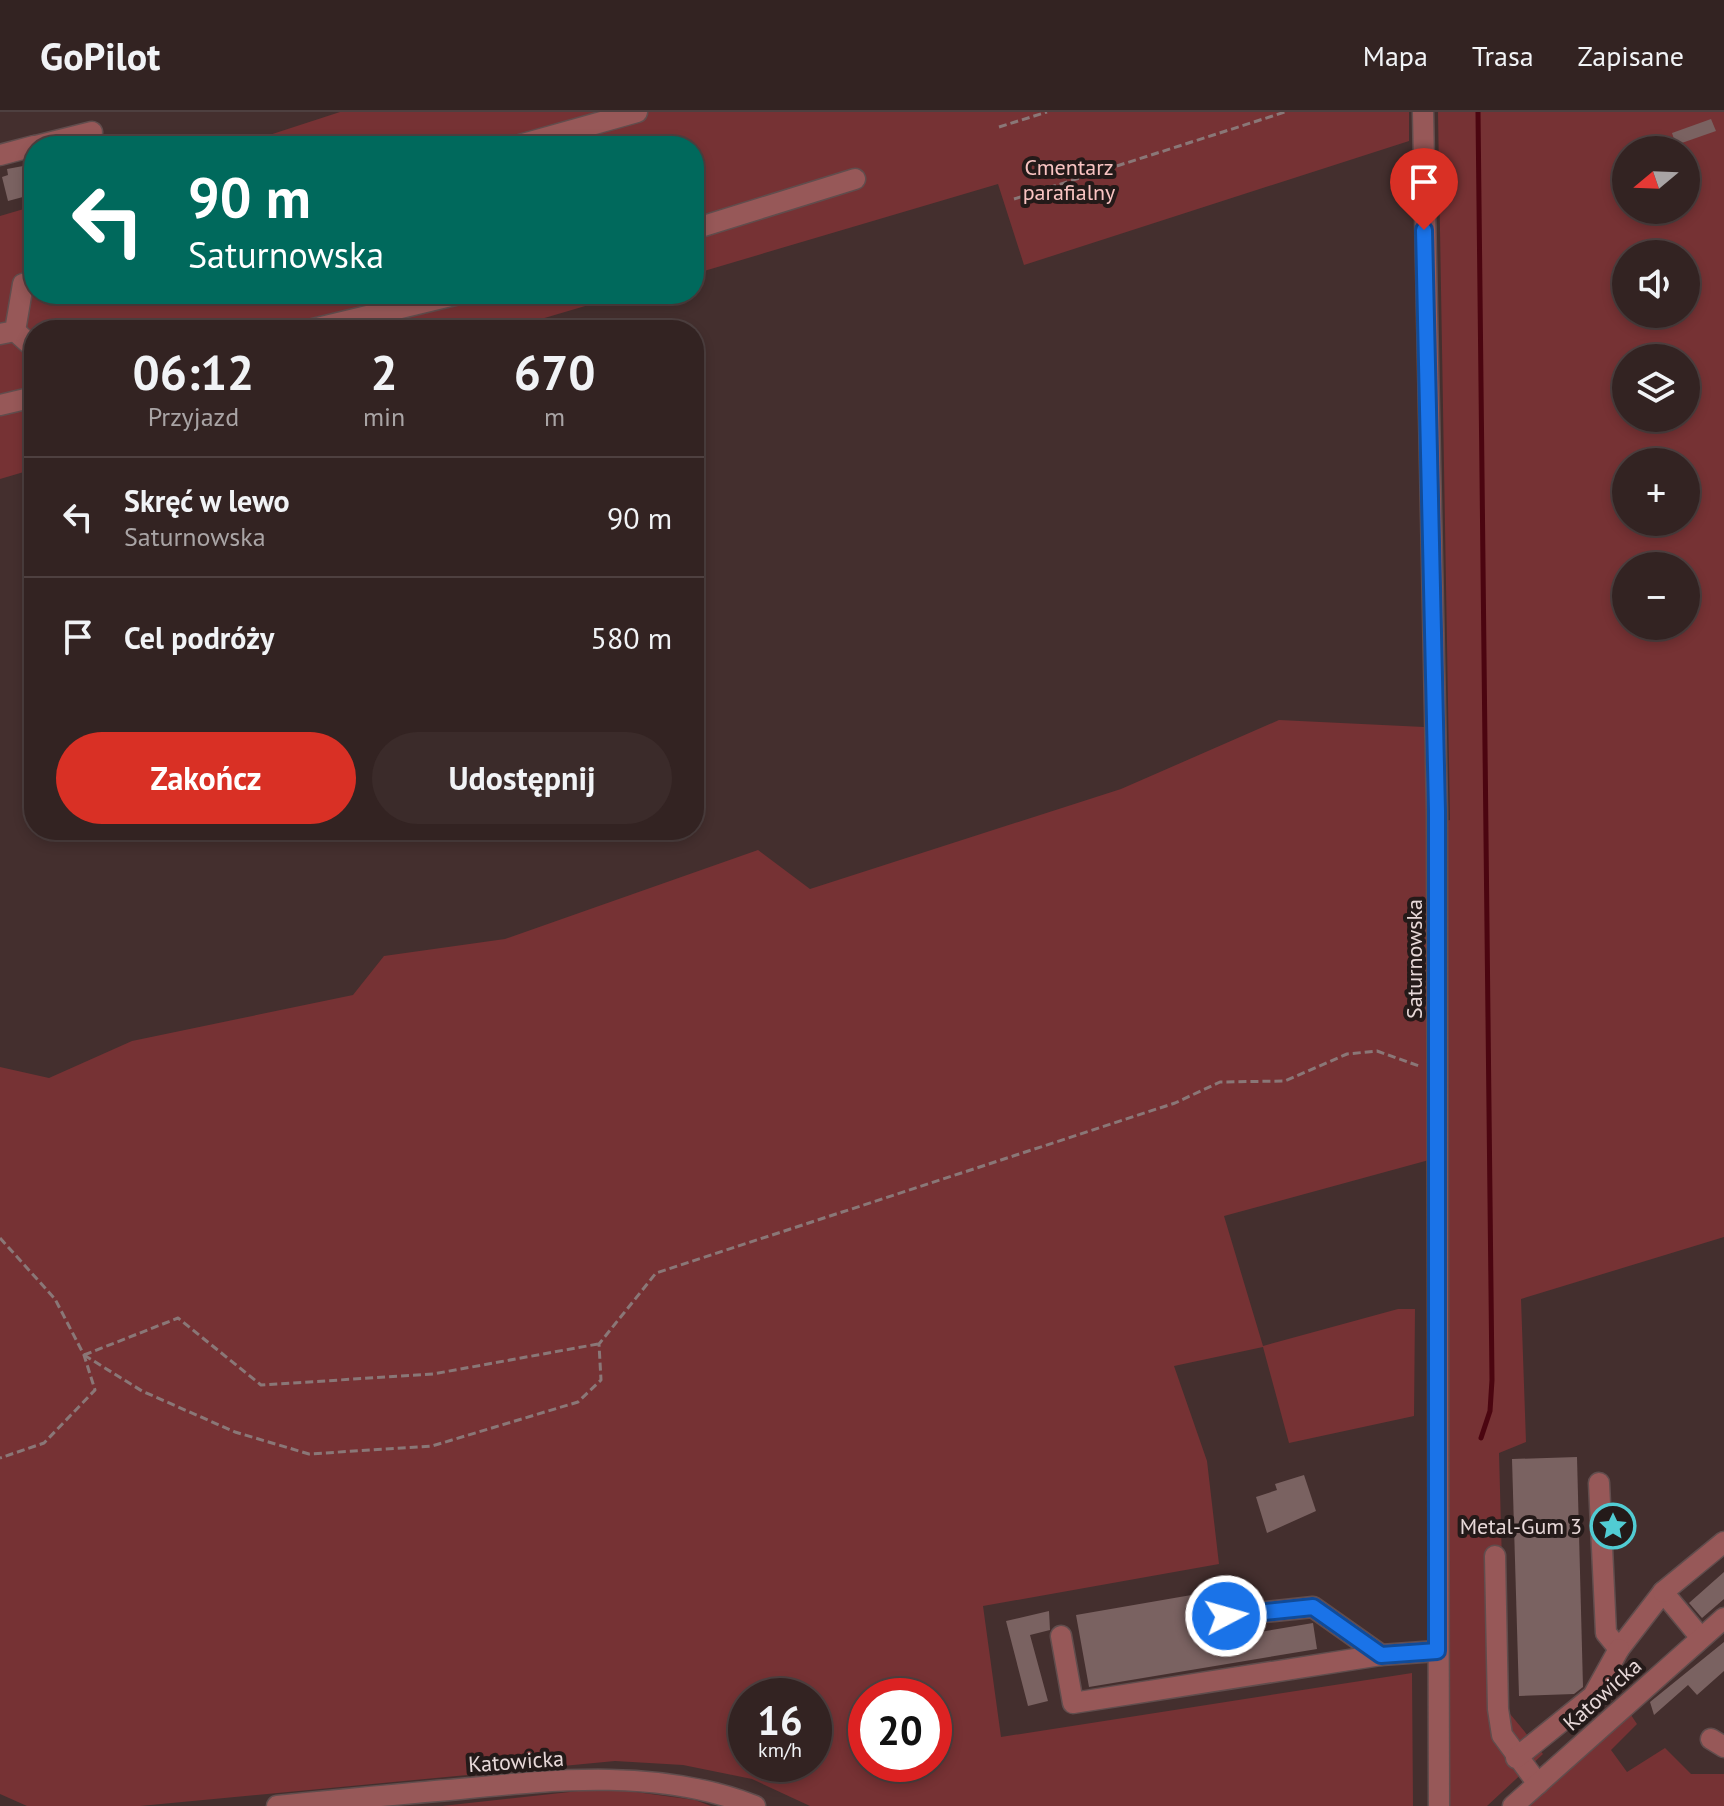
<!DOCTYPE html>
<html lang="pl">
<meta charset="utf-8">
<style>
body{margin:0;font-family:"PT Sans",sans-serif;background:#3b2b2a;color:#f1f3f6;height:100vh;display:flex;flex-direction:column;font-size:30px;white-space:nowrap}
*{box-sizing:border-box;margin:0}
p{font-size:26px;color:#a9a4a5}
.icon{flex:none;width:44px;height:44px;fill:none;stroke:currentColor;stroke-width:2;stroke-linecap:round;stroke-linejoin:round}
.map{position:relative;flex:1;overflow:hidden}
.panel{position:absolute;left:24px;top:208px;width:680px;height:520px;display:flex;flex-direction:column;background:#332322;border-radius:32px;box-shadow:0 4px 12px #0003,0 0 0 2px #4e4040}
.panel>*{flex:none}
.hud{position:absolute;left:24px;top:24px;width:680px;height:168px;border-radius:32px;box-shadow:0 4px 12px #0003,0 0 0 2px #4e4040;background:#00695c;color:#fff;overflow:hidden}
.needle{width:52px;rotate:251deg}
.tools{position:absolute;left:1612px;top:24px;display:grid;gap:16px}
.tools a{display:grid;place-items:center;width:88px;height:88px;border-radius:50%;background:#332322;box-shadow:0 4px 12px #0003,0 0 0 2px #4e4040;font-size:40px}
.speed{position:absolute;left:728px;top:1566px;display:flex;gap:16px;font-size:40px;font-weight:700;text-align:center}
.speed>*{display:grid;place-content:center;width:104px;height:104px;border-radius:50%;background:#332322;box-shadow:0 4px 12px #0003,0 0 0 2px #4e4040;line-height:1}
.speed small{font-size:20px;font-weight:400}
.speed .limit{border:12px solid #d22;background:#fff;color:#111}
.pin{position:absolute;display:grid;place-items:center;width:68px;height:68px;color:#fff;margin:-82px -34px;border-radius:50% 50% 50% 0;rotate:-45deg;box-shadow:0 0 8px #0007}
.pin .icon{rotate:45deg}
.me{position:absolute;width:88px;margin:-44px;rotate:84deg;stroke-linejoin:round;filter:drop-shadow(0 0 6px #0008)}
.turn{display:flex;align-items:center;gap:28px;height:168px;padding:0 32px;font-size:36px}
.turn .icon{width:104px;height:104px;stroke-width:2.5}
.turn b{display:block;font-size:56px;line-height:68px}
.eta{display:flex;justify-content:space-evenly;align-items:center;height:136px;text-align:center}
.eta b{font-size:48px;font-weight:600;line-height:56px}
.button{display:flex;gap:16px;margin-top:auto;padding:16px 32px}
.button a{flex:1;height:92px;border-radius:48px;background:#d93025;color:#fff;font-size:32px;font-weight:600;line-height:92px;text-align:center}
.button a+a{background:#3b2b2a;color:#f1f3f6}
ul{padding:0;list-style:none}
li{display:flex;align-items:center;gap:24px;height:120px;padding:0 32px;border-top:2px solid #4e4040}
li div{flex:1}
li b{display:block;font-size:30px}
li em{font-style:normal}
header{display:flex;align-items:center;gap:48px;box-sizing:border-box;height:112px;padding:0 40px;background:#332322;border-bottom:2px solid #4e4040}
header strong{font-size:38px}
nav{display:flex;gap:44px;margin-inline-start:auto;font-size:28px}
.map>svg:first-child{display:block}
.green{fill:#763234;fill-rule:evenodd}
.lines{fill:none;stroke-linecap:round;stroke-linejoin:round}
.stream{stroke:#4b0510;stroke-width:5}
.building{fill:#7a6261}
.minor-casing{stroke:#614d4d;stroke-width:23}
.path{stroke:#8a7777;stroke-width:3;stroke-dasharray:8 4;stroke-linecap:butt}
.minor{stroke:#975858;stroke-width:20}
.route-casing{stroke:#114b97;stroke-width:20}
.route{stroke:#1a73e8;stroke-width:14}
.labels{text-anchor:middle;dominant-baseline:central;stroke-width:8;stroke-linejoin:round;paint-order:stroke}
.park-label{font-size:22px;fill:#f9c4c2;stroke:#241a19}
.street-label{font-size:22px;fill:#e7d8d8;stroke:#241a19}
.poi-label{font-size:22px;fill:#e7d8d8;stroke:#241a19;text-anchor:end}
</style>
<header>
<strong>GoPilot</strong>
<nav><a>Mapa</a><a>Trasa</a><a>Zapisane</a></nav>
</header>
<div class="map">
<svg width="1724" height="1694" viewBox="0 0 1724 1694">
<rect width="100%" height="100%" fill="#442f2e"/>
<g class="green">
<polygon points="340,0 1409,0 1409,29 1024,153 998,72 694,162 694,34 236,34"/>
<path d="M1438 0H1724V1125L1521 1187 1526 1330 1499 1341 1506 1597 1543 1642 1487 1694H1450L1429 1048 1224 1104 1263 1234 1398 1197H1415L1414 1304 1289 1331 1263 1235 1174 1254 1207 1349 1219 1452 983 1494 1001 1625 1412 1561 1413 1694H810L752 1667 683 1653 615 1649 140 1694H27L0 1682V955L49 966 132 929 353 883 384 844 505 827 758 738 810 777 1121 677 1279 608 1424 615 1427 711 1450 708ZM1626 38H1686V98H1626ZM1626 142H1686V202H1626ZM1626 246H1686V306H1626ZM1626 350H1686V410H1626ZM1626 454H1686V514H1626ZM746 1584H814V1652H746ZM866 1584H934V1652H866Z"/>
<polygon points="34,94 34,182 626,182 504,218 34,218 34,357 0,367 0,104"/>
<polygon points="1631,1603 1637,1612 1611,1638 1627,1660 1665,1636 1691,1662 1724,1662 1724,1694 1528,1694"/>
<polygon points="606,1676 695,1688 711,1694 442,1694"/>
</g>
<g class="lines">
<polyline class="stream" points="1478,0 1492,1268 1490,1299 1481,1326"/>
</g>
<g class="building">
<polygon points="1711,7 1716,19 1676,33 1672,21"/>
<polygon points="34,52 34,82 8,89 2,65 8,63 7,57"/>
<polygon points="1577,1345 1583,1575 1574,1582 1519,1584 1512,1347"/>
<polygon points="1304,1363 1316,1399 1267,1421 1256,1385 1277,1378 1275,1372"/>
<polygon points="1724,1460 1724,1487 1702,1506 1689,1491"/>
<polygon points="1203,1481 1207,1506 1213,1506 1218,1527 1313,1511 1317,1537 1089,1575 1076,1503"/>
<polygon points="1049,1499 1050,1518 1030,1523 1048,1589 1028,1594 1006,1509"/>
<polygon points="1724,1530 1724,1559 1697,1583 1688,1573 1654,1603 1650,1590"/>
</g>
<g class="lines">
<g class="minor-casing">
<g id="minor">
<polyline points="1423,0 1437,699 1439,1694"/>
<polyline points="36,34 92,20"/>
<polyline points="516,34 637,0"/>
<polyline points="0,43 34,34"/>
<polyline points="694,117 855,67"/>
<polyline points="309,218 459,182"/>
<polyline points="15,219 34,236"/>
<polyline points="0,222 15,219 23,172 34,169"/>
<polyline points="0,293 34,285"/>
<polyline points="1599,1371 1606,1521 1619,1537 1663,1480 1701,1526"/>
<polyline points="1495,1444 1498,1597 1502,1623 1538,1672"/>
<polyline points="1663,1480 1724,1430"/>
<polyline points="1226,1504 1313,1495 1381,1543"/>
<polyline points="1061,1524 1073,1591 1381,1543 1437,1539"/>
<polyline points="1711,1627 1724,1635"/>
<polyline points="1516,1646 1593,1584 1619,1537"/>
<path d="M277 1694C338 1688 399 1682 460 1677 559 1667 661 1657 755 1694"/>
<polyline points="1513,1694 1724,1506"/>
</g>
</g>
<g class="path">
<polyline points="999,15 1047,0"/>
<polyline points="1014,87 1285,0"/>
<polyline points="0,1126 55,1187 84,1243 95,1278 44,1331 0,1346"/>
<polyline points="84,1243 142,1279 235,1320 309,1342 432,1334 578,1290 601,1268 599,1232 656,1161 1175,991 1220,970 1285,969 1347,942 1377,939 1419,954"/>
<polyline points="84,1243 178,1206 261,1273 433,1262 598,1232"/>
</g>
<use href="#minor" class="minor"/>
</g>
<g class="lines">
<g class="route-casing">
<polyline id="route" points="1226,1504 1313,1495 1381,1543 1437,1539 1437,699 1424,118"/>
</g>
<use href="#route" class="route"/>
</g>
<defs>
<g id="sight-ring" transform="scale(2.3)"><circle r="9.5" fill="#241a19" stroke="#51ccd3" stroke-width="1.5"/><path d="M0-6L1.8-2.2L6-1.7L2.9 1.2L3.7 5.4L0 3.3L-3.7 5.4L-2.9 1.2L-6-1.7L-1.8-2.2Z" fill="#51ccd3"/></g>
</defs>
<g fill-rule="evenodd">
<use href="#sight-ring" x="1613" y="1414"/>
</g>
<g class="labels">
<g class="park-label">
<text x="1069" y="55">Cmentarz<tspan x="1069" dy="25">parafialny</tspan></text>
</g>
<g class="street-label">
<text transform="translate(1414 847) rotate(-90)">Saturnowska</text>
<text transform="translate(1602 1582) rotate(-42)">Katowicka</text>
<text transform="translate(516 1649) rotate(-4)">Katowicka</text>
</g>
<g class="poi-label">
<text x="1582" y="1414">Metal-Gum 3</text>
</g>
</g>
</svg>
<div class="tools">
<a><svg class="needle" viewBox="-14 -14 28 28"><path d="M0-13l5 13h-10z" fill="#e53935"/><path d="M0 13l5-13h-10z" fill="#a9a4a5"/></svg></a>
<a><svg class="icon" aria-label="sound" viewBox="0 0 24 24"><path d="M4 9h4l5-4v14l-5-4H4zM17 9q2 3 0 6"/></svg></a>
<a><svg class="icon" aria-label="layers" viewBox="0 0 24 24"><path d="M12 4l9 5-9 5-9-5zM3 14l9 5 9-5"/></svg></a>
<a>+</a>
<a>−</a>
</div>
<div class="speed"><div>16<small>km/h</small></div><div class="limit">20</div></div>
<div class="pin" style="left:1424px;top:118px;background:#d93025"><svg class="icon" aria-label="arrive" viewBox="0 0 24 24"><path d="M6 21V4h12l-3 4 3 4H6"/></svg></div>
<svg class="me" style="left:1226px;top:1504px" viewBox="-20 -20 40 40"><circle r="17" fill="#1a73e8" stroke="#fff" stroke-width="3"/><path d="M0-11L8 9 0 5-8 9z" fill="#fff"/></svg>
<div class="hud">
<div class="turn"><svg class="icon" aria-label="left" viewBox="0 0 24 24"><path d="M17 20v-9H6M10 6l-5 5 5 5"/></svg><div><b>90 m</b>Saturnowska</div></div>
</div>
<section class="panel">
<div class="eta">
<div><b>06:12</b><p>Przyjazd</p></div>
<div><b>2</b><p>min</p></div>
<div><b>670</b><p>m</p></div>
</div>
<ul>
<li><svg class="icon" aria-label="left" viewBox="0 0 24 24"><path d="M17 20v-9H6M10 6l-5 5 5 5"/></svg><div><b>Skręć w lewo</b><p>Saturnowska</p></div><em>90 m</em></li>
<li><svg class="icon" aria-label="arrive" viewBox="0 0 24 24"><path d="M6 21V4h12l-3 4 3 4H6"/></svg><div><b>Cel podróży</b></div><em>580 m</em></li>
</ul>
<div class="button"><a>Zakończ</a><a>Udostępnij</a></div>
</section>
</div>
